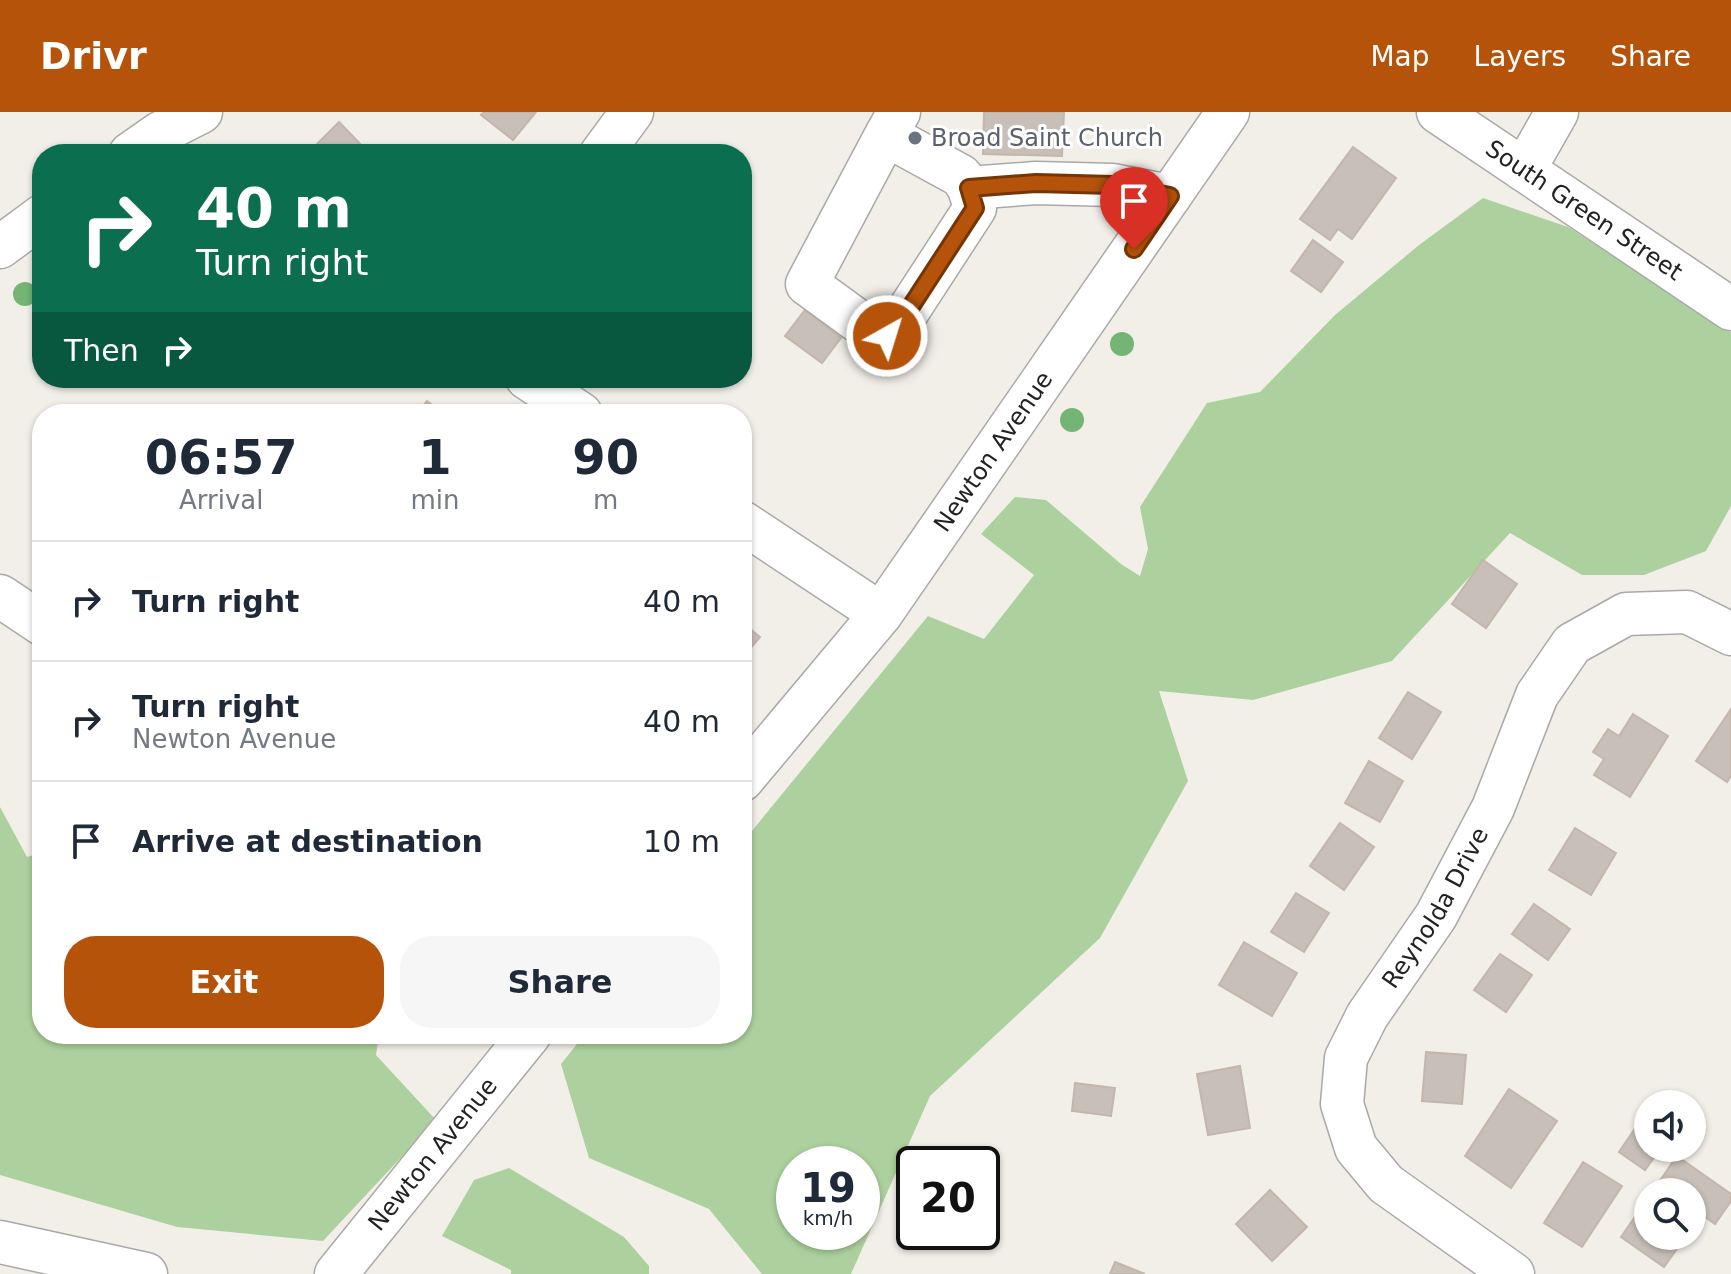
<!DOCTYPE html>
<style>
body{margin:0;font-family:"DejaVu Sans",sans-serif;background:#f6f6f7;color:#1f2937;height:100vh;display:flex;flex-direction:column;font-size:30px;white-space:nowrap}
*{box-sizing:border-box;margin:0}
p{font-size:26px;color:#747a83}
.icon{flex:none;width:44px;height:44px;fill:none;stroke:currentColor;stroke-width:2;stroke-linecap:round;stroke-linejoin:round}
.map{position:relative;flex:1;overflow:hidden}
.sheet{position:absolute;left:32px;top:292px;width:720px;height:640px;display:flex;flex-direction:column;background:#fff;border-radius:32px;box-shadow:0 2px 6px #0004}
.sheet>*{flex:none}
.hud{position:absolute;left:32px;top:32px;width:720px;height:244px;border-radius:32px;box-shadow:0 2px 6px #0004;background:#0b6e4f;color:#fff;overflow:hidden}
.buttons{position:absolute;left:1634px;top:978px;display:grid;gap:16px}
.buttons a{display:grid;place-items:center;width:72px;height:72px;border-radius:50%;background:#fff;box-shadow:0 2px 6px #0004;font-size:40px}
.speed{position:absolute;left:776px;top:1034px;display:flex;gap:16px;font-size:40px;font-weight:700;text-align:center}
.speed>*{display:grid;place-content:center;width:104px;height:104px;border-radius:50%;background:#fff;box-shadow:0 2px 6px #0004;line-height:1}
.speed small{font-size:20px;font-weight:400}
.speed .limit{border:4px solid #111;border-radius:12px;background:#fff;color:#111}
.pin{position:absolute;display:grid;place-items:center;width:68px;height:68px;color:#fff;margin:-82px -34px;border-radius:50% 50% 50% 0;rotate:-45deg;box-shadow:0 0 8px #0007}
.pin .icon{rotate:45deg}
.me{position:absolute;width:88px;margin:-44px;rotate:39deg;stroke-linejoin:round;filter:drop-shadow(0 0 6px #0008)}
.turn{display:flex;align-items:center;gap:28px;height:168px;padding:0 32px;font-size:36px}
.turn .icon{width:104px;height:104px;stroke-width:2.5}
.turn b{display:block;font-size:56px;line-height:68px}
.then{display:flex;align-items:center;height:76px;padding:0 32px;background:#0003;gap:16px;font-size:30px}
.eta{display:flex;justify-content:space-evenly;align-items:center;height:136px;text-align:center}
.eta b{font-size:48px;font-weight:800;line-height:56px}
.action{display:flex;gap:16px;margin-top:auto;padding:16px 32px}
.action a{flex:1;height:92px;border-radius:32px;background:#b45309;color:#fff;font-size:32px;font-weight:800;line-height:92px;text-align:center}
.action a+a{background:#f6f6f7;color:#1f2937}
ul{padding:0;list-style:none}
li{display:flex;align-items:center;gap:24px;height:120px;padding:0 32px;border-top:2px solid #e0e1e3}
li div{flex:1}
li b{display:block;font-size:30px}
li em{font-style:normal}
header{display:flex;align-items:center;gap:48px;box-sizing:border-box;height:112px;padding:0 40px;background:#b45309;color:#fff}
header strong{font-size:38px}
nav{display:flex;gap:44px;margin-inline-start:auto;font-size:28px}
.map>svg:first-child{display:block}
.forest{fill:#add19e;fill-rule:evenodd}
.building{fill:#c7bfb8;stroke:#c4b6ab;stroke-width:2}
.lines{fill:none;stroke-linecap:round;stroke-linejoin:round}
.minor-casing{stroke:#a9a9a9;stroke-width:45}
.minor{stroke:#fff;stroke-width:42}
.tree{fill:#74b475}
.route-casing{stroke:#753606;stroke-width:20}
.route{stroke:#b45309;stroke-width:14}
.worship-dot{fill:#6b7280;stroke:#fff;stroke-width:3}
.labels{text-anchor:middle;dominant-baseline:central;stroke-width:6;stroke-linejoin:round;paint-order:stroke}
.worship-label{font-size:24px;fill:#5b616d;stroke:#fff;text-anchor:start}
.street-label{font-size:24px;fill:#222;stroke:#fff}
</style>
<header>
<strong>Drivr</strong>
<nav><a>Map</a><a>Layers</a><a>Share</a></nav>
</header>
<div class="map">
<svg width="1731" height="1162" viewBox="0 0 1731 1162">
<rect width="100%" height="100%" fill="#f2efe9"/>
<g class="forest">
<path d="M1483 86 1568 115 1731 220V394L1706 439 1644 463H1582L1510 421 1392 549 1253 588 1159 579 1188 669 1100 826 930 984 851 1162H762L709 1097 589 1046 561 952 585 922H742V731L928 504 984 527 1034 463 981 422 1015 385 1046 388 1121 452 1140 464 1148 437 1140 395 1207 291 1260 280 1335 203 1419 133ZM794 1052H862V1120H794Z"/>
<polygon points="0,695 27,745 42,740 42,922 379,922 376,943 436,1008 323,1129 177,1115 0,1063"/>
<polygon points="509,1056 624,1125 649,1154 649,1162 511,1162 511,1158 442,1124 474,1068"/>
</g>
<g class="building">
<polygon points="484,0 536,0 513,28 481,3"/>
<polygon points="984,0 1064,0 1062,44 983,42"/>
<polygon points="339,10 369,41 307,42"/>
<polygon points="1353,35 1396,66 1352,127 1338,117 1330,128 1300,107"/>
<polygon points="1313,128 1343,150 1321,180 1291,159"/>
<polygon points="805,198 841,226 822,251 785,224"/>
<polygon points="427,289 443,302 417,302"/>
<polygon points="1483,448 1517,472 1486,516 1452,492"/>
<polygon points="742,510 760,525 742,546"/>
<polygon points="1408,580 1441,600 1412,647 1379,626"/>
<polygon points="1731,597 1731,664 1727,670 1696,649"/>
<polygon points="1633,602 1668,624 1630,685 1594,663 1604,647 1593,640 1608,617 1619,624"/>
<polygon points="1369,649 1403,669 1380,710 1345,691"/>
<polygon points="1340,711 1374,735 1344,778 1310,754"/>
<polygon points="1575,716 1616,741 1591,783 1549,758"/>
<polygon points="1296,781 1329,801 1304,840 1271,820"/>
<polygon points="1534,792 1570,817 1548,848 1512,822"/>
<polygon points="1244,830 1297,861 1272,904 1219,873"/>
<polygon points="1500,842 1532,863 1506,900 1474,878"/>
<polygon points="1426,940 1466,943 1462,992 1422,989"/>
<polygon points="1240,954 1250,1016 1208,1023 1197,962"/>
<polygon points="1075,971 1115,976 1111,1004 1072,999"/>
<polygon points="1509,977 1557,1009 1511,1076 1465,1044"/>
<polygon points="1638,1012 1648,1018 1648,1036 1661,1036 1645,1058 1619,1040"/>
<polygon points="1677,1044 1731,1082 1731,1089 1715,1112 1701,1102 1692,1115 1692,1080 1652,1080"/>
<polygon points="1583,1050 1622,1074 1582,1135 1544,1111"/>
<polygon points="1270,1078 1307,1115 1272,1149 1236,1112"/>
<polygon points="1648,1086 1648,1124 1686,1124 1664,1155 1621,1125"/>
<polygon points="1115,1150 1145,1162 1110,1162"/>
</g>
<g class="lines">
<g class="minor-casing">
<g id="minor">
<path id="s1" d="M1438 0 1731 197"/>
<polyline points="886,23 961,64 969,76 975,96 895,219 887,224 877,223 807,172 886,23 899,0"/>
<polyline points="130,42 160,21 201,0"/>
<polyline points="601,42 632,0"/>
<polyline points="1524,58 1557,0"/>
<polyline points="969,76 1036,71 1113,73 1170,84"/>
<polyline points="0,135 42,104"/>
<polyline points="527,266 581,302"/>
<polyline points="742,410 881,502"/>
<polyline points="0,484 42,512"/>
<path id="s2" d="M742 668 881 502 1228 0"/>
<polyline points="0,1130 146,1162"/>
<path id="s3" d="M336 1162 530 922"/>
<path id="s4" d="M1513 1162 1386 1072 1356 1036 1342 992 1346 946 1367 904 1436 804 1493 696 1537 583 1572 532 1626 502 1687 500 1731 522"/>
</g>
</g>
<use href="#minor" class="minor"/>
</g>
<g class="tree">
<circle cx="25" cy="182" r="12"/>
<circle cx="1122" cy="232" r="12"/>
<circle cx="1072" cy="308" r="12"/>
</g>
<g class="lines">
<g class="route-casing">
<polyline id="route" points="887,224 895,219 975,96 969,76 1036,71 1113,73 1170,84 1134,137"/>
</g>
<use href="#route" class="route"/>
</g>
<circle class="worship-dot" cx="915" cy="26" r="8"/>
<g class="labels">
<g class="worship-label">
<text x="931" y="26">Broad Saint Church</text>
</g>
<g class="street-label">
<text stroke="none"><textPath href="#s1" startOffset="176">South Green Street</textPath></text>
<text stroke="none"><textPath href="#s2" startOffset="414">Newton Avenue</textPath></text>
<text stroke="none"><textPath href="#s4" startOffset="470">Reynolda Drive</textPath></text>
<text stroke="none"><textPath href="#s3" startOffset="154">Newton Avenue</textPath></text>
</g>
</g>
</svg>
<div class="buttons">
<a><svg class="icon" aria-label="sound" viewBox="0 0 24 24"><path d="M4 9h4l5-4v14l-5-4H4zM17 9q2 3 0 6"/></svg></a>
<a><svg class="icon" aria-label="search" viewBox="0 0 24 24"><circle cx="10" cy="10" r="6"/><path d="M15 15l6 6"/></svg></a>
</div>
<div class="speed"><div>19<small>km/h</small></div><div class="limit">20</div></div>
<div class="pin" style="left:1134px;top:137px;background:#d93025"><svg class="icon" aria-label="arrive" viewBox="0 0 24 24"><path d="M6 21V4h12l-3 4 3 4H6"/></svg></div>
<svg class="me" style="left:887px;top:224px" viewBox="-20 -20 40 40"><circle r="17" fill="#b45309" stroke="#fff" stroke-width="3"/><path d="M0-11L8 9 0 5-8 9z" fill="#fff"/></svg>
<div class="hud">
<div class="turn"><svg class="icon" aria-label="right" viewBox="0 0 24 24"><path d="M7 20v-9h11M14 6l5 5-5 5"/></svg><div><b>40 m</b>Turn right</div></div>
<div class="then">Then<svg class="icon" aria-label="right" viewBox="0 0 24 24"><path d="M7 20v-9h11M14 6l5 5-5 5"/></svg></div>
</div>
<section class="sheet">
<div class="eta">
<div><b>06:57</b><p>Arrival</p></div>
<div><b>1</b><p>min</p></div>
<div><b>90</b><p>m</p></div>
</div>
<ul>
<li><svg class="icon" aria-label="right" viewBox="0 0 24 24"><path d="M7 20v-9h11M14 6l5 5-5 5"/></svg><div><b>Turn right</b></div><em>40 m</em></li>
<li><svg class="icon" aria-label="right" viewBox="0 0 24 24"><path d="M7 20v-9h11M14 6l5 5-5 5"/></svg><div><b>Turn right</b><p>Newton Avenue</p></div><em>40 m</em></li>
<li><svg class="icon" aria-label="arrive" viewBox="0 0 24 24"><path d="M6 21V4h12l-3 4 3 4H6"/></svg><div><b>Arrive at destination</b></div><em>10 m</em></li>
</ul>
<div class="action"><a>Exit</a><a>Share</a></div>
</section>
</div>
